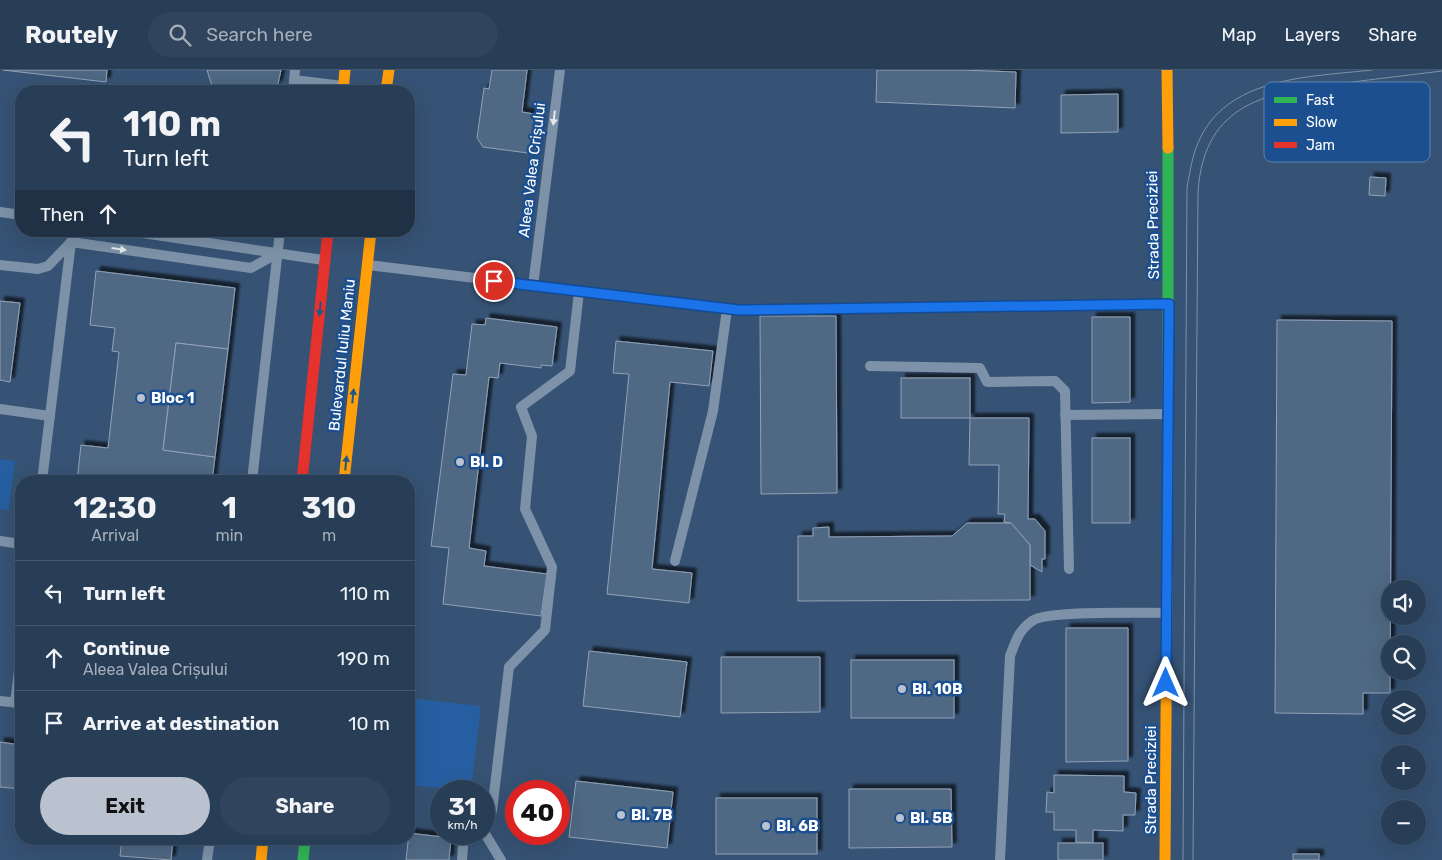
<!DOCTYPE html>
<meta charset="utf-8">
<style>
body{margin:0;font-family:Rubik,sans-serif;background:#30455d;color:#f1f3f6;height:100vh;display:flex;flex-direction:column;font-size:19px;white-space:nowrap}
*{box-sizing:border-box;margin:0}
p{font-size:16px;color:#a5aeba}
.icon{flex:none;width:28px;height:28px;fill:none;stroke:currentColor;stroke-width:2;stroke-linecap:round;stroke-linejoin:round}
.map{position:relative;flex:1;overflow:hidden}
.details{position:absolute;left:15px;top:405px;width:400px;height:370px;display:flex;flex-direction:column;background:#283e57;border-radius:20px;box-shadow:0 5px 20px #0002,0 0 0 1px #44576d}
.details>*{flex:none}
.hud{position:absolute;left:15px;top:15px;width:400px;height:152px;border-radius:20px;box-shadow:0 5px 20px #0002,0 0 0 1px #44576d;background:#283e57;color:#f1f3f6;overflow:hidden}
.tools{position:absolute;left:1381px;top:510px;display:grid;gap:10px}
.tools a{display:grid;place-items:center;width:45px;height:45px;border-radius:50%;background:#283e57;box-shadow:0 5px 20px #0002,0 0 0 1px #44576d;font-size:25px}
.speed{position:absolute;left:430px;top:710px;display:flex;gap:10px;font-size:25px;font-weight:700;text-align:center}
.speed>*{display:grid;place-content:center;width:65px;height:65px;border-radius:50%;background:#283e57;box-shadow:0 5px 20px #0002,0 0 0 1px #44576d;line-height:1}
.speed small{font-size:12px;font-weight:400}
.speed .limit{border:8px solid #d22;background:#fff;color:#111}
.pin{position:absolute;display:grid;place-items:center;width:42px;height:42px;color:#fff;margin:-21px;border:2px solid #fff;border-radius:50%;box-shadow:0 1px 5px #0007}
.me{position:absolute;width:55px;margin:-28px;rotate:0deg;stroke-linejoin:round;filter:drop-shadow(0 0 4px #0008)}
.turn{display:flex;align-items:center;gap:18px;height:105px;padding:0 25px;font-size:22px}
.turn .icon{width:65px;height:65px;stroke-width:2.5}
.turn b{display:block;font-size:35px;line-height:42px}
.then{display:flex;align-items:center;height:48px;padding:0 25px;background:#0003;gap:10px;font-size:19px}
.eta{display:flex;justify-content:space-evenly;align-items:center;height:85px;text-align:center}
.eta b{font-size:30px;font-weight:700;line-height:35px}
.action{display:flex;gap:10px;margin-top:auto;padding:10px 25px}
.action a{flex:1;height:58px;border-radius:30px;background:#b9c2ce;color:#111;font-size:20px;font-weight:700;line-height:58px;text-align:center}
.action a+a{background:#30455d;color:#f1f3f6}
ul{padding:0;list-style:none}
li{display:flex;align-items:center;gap:15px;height:65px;padding:0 25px;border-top:1px solid #44576d}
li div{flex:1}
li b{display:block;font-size:19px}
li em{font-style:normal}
header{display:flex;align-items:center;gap:30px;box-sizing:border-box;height:70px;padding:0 25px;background:#283e57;border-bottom:1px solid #44576d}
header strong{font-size:24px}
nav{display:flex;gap:28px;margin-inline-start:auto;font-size:18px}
.search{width:350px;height:45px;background:#30455d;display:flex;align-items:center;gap:12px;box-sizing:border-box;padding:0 18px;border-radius:28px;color:#a5aeba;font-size:19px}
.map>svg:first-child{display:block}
.green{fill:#265fa1}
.building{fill:#506783;stroke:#92a2b6;filter:url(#shadow)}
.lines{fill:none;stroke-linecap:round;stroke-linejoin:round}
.lane{stroke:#7d92a8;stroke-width:10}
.fast{stroke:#30b455;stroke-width:11}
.slow{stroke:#ff9f0a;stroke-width:11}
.jam{stroke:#e5322d;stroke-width:11}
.tram{stroke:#7e92a7;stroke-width:1}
.oneway{fill:#e5e9ee}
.oneway2{fill:#1d5989}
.route-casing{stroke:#114b97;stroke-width:12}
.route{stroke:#1a73e8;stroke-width:9}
.poi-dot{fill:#b9c2ce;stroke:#1b4f8f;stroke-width:2}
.labels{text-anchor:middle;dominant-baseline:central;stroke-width:5;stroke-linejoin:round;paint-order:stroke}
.street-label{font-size:15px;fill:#fff;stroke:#1b4f8f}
.poi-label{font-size:15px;font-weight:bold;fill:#fff;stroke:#1b4f8f;text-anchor:start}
.key{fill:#1b4f8f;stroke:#5f84b1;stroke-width:1}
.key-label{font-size:14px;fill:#fff}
</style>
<header>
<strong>Routely</strong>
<div class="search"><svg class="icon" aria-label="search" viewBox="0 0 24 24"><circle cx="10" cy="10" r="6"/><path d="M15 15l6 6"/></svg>Search here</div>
<nav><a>Map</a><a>Layers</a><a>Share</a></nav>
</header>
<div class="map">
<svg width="1442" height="790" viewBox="0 0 1442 790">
<defs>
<filter id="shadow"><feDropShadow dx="4.5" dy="-4.5" stdDeviation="1" flood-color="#0009"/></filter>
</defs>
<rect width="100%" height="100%" fill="#365274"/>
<g class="green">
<polygon points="0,389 15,391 9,440 0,439"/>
<polygon points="409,628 481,636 471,721 409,715"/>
</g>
<g class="building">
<polygon points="3,0 107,0 106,12"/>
<polygon points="207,0 281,0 278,14 272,21 217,21 211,13"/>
<polygon points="492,0 527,0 522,42 540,45 535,84 483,77 477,68 484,18 489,19"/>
<polygon points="877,0 962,0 1016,2 1015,38 876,32"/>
<polygon points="1118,24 1118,62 1061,63 1061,25"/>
<polygon points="1370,107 1386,108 1385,126 1369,125"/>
<polygon points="96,201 235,218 228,279 176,273 163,380 215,387 212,411 77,411 81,375 108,378 119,282 112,281 115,258 90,255"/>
<polygon points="0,231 20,233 10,312 0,310"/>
<polygon points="760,246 836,246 837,423 761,424"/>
<polygon points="1092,247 1130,247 1130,332 1092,333"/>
<polygon points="486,248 557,257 552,296 541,295 541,298 500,293 498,308 489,307 469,478 486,481 484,496 547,504 541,546 443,534 449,478 431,476 453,304 466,305 472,254 485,255"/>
<polygon points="1277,250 1392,251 1390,623 1363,623 1363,644 1275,643"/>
<polygon points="616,271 713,281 709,316 670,312 652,499 692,503 689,533 607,524 629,304 613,303"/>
<polygon points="176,273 228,279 215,387 163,380"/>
<rect x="901" y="308" width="69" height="40"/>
<polygon points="970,348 1029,348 1028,449 1035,449 1045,461 1045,489 1042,489 1042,502 1030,495 1030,475 1011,453 1004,452 1005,444 998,444 999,395 969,395"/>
<rect x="1092" y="368" width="38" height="85"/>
<polygon points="967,453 1011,453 1030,475 1030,530 798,531 798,466 813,466 813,458 829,457 829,467 952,466"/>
<polygon points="1066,558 1128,558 1128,691 1066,692"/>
<polygon points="589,581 687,592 680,647 583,636"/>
<polygon points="721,587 820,587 820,642 721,643"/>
<rect x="851" y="590" width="103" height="58"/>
<polygon points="0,672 21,675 21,719 0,717"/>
<polygon points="1054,705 1124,706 1124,722 1136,723 1135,745 1123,745 1123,761 1093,760 1093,773 1076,772 1076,760 1054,760 1054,742 1046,742 1047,722 1054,723"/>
<polygon points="576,711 673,722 667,778 569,767"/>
<polygon points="849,719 951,719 952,777 849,778"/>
<rect x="716" y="728" width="101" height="56"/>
<polygon points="409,763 451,768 449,790 406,790"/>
<polygon points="122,769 173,769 171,790 120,786"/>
<rect x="1058" y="773" width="45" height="17"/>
<rect x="1293" y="784" width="26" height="6"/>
</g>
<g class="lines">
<g class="lane">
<polyline points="294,10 343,16"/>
<polyline points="293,21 295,0"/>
<polyline points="0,142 21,145"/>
<polyline points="129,161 323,190"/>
<polyline points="71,172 251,198 278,183"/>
<polyline points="0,195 38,199 48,196 71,172"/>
<polyline points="368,195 739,240 1168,234"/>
<polyline points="533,216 560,0"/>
<polyline points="870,296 980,298 987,312 1055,311 1065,321 1069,499"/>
<polyline points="0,339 50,346"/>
<polyline points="1065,345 1168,344"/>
<polyline points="42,411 71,172"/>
<polyline points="252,411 280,161"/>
<polyline points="0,471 21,474"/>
<polyline points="675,491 713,341 727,239"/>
<polyline points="0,631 20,633"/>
<polyline points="15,633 21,585"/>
<polyline points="484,748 492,741 509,597 545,560 552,497 525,439 532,366 521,337 570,301 579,222"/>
<polyline points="484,762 501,790"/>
<polyline points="207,790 210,769"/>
<polyline points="462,790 464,764"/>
<path d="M1000 790 1010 586C1016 571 1018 561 1032 551 1046 540 1142 543 1166 543"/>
</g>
<g class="fast">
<polyline points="1168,78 1168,366"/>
<polyline points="303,790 305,769"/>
</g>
<g class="slow">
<polyline points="1167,0 1168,78"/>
<polyline points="343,21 345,0"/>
<polyline points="386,21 389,0"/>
<polyline points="344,411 371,161"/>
<polyline points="261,790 263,769"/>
<polyline points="1165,790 1168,366"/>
</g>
<polyline class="jam" points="302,411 328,161"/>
<g class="tram">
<path d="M1183 790 1187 117C1190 102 1192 87 1198 73 1226 6 1311 7 1372 0"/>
<path d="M1193 790 1198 122C1204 31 1269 22 1344 13 1377 9 1409 5 1442 1"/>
</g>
</g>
<defs><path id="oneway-solid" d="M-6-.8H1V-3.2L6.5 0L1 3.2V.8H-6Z" transform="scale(1.25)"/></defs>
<g class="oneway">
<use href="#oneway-solid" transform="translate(554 48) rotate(97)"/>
<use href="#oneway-solid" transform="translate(119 179) rotate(8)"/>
</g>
<g class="oneway2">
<use href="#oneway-solid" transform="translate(320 239) rotate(96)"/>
<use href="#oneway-solid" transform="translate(353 326) rotate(-84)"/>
<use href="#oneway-solid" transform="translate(346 393) rotate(-84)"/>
</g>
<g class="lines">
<g class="route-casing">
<polyline id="route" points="494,211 739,240 1169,234 1166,613"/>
</g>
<use href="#route" class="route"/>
</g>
<g class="poi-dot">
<circle cx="141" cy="328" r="5"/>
<circle cx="460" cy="392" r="5"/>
<circle cx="902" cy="619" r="5"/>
<circle cx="621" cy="745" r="5"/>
<circle cx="900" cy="748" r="5"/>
<circle cx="766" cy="756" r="5"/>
</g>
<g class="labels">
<g class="street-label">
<text transform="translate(532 100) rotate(-83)">Aleea Valea Crișului</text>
<text transform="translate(1153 155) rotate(-91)">Strada Preciziei</text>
<text transform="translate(342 285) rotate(-84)">Bulevardul Iuliu Maniu</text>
<text transform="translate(1151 710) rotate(-90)">Strada Preciziei</text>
</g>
<g class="poi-label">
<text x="151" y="328">Bloc 1</text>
<text x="470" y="392">Bl. D</text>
<text x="912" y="619">Bl. 10B</text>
<text x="631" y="745">Bl. 7B</text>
<text x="910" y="748">Bl. 5B</text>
<text x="776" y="756">Bl. 6B</text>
</g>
</g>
<rect x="1264" y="12" width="166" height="80" rx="8" class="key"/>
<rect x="1274" y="27" width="23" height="6" fill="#30b455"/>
<rect x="1274" y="49" width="23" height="7" fill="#ff9f0a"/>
<rect x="1274" y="72" width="23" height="6" fill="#e5322d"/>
<g class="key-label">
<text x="1306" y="35">Fast</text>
<text x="1306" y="57">Slow</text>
<text x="1306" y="80">Jam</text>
</g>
</svg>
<div class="tools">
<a><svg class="icon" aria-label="sound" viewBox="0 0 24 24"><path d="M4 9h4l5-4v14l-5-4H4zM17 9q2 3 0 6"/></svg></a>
<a><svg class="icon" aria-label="search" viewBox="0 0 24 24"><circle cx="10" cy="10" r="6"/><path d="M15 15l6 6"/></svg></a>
<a><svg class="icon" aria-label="layers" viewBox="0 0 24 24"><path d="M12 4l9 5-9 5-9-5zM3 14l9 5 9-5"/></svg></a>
<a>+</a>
<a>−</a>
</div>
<div class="speed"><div>31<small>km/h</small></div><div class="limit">40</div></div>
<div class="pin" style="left:494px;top:211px;background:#d93025"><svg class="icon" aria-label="arrive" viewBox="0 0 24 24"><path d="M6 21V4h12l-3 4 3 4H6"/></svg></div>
<svg class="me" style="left:1166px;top:613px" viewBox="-20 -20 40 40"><path d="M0-17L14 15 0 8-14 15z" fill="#1a73e8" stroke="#fff" stroke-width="4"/></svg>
<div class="hud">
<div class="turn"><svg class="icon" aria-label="left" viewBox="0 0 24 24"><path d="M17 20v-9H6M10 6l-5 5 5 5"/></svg><div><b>110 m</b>Turn left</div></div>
<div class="then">Then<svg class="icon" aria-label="ahead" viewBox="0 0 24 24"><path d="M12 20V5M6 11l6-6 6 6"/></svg></div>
</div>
<section class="details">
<div class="eta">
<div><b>12:30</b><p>Arrival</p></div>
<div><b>1</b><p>min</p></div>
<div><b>310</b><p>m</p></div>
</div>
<ul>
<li><svg class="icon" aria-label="left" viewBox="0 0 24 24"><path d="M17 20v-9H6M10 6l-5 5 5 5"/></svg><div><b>Turn left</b></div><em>110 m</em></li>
<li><svg class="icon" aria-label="ahead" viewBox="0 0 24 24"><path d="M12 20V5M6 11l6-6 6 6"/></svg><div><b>Continue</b><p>Aleea Valea Crișului</p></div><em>190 m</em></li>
<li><svg class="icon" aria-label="arrive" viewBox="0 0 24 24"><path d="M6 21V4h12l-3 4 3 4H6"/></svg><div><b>Arrive at destination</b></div><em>10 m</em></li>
</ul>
<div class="action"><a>Exit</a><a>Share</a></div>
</section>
</div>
